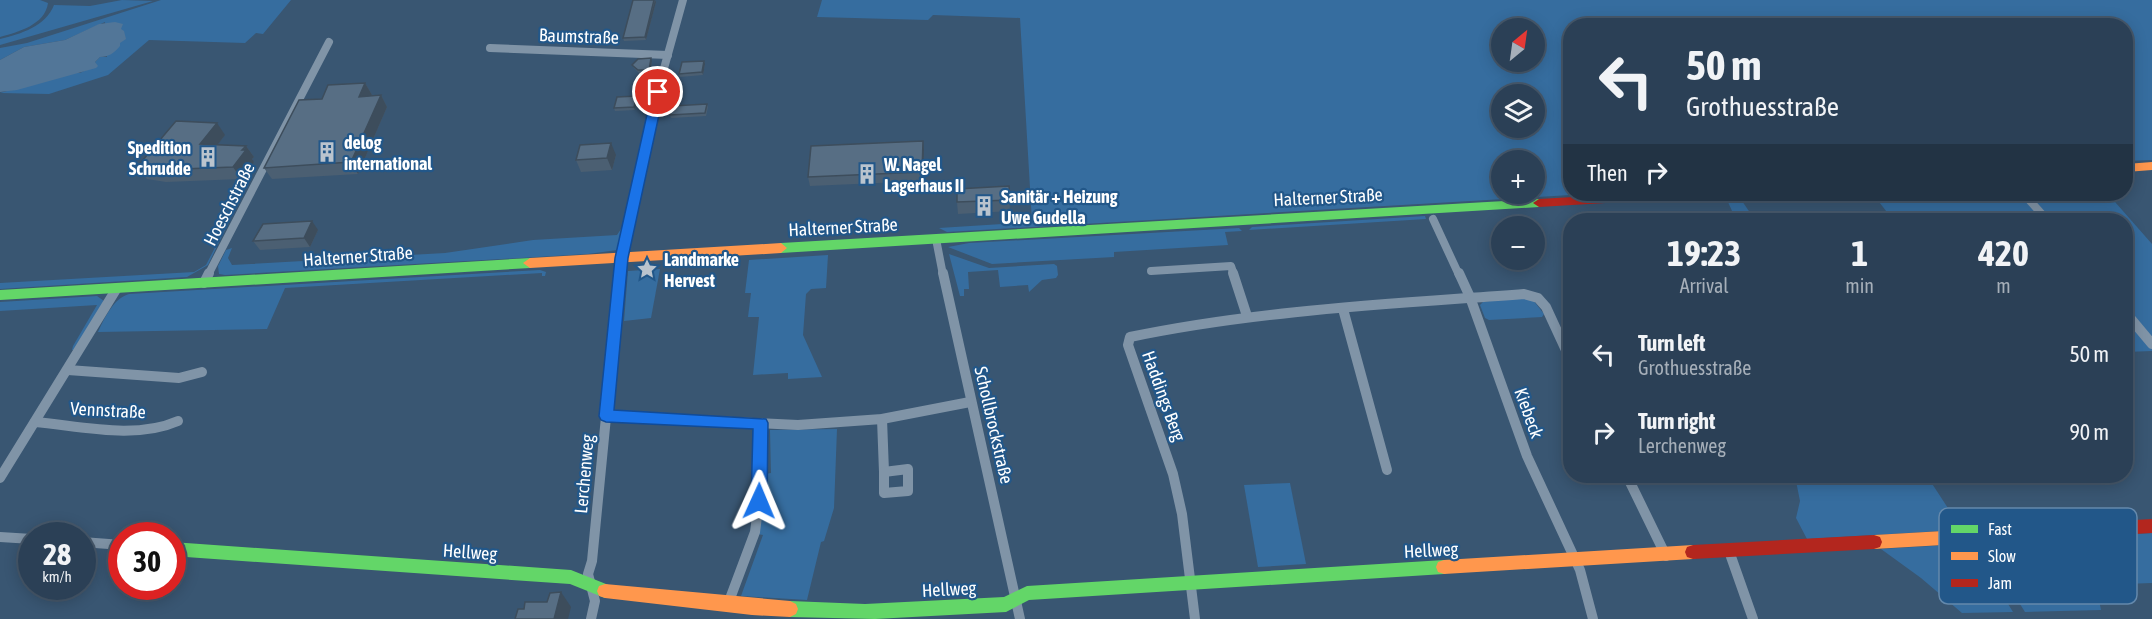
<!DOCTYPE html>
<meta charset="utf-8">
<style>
body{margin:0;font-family:"Asap Condensed",sans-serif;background:#33475c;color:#f1f3f6;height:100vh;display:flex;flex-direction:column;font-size:22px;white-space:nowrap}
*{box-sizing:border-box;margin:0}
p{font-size:20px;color:#a6afb9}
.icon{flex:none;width:33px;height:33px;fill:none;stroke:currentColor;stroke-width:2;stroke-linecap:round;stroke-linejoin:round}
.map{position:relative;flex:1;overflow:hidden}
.panel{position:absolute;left:1563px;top:213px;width:570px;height:270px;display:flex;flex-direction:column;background:#2b4056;border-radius:24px;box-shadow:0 3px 15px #0003,0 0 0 2px #47596c}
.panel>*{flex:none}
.guide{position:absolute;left:1563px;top:18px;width:570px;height:183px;border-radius:24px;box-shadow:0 3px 15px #0003,0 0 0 2px #47596c;background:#2b4056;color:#f1f3f6;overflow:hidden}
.needle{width:39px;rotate:29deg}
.controls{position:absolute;left:1491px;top:18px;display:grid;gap:12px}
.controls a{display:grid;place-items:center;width:54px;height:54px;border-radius:50%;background:#2b4056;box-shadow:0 3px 15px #0003,0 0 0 2px #47596c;font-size:30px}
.speed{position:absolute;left:18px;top:522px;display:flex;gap:12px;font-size:30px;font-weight:700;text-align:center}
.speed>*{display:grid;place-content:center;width:78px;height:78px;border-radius:50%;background:#2b4056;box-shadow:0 3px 15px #0003,0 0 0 2px #47596c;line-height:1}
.speed small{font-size:15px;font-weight:400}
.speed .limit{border:9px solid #d22;background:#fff;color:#111}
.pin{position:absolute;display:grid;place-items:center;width:51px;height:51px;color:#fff;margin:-26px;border:3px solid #fff;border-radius:50%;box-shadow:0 2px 6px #0007}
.me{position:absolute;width:66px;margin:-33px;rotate:1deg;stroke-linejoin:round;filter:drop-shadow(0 0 4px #0008)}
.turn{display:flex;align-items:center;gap:21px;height:126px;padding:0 24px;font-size:27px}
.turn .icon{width:78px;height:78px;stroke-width:2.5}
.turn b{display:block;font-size:42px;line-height:51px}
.then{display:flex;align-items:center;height:57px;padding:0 24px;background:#0003;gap:12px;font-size:22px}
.eta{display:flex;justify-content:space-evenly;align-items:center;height:102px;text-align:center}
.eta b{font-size:36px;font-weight:700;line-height:42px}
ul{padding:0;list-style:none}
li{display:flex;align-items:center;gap:18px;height:78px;padding:0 24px}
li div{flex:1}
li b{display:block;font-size:22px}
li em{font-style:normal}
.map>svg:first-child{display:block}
.green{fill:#366d9f;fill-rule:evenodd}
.water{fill:#527698}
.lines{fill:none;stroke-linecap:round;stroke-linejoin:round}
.street-far1{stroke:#8094a7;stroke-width:8}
.street{stroke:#8094a7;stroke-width:10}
.fast{fill:#63d668;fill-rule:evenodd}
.slow{fill:#ff974d;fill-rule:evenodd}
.jam{fill:#b3261e;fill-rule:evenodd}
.wall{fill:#4b5f72}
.shaded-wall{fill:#3d4d5c}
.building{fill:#576e84;stroke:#3d4d5c;stroke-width:1.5}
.route{fill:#1a73e8;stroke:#114b97;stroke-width:1.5}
.labels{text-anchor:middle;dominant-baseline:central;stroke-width:4.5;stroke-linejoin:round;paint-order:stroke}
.street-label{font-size:18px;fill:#fff;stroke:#225789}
.poi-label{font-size:18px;font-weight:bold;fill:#fff;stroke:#225789;text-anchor:start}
.key{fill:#225789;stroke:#6489ac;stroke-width:1.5}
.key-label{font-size:16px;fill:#fff}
</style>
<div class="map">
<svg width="2152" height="619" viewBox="0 0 2152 619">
<rect width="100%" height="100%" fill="#395672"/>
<g class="green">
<path d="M0 0H40L48 3C45 25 18 32 0 37Z"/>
<path d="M122 0 153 1 0 45V39C21 34 46 26 54 5L90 6Z"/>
<polygon points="161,0 291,0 263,34 256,33 245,43 149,40 108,75 49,94 0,93 72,73 80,73 96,65 95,62 100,57 107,57 105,22 65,40 24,47 0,60 0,48 27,43"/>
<path d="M822 0H2152V160L2126 161V26H1570V194H1588L947 232 939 228 1032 222 1020 18 933 15 928 20 817 17ZM1502 28H1534V62H1502ZM1502 94H1534V128H1502ZM1502 160H1534V194H1502Z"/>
<polygon points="1873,194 2020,194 2043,220 1893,220"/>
<polygon points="2029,194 2108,194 2152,244 2152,337 2126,306 2126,220 2052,220"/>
<polygon points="1742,201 1755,220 1736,220 1728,202"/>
<polygon points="238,203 208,265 187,277 0,289 0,283 194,272 206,265"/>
<polygon points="1425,216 1426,219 1249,230 1252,227"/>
<polygon points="1239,228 1242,231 1225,232 1228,245 1114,252 1114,257 992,264 948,247 969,243"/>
<polygon points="621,229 623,230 621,247 617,250 588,254 225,275 219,274 218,266 226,250 232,248 228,258 232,265 445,253 533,240 617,235"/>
<polygon points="949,254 989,268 1054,264 1057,266 1058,275 1056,278 1042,280 1029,292 1028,285 1000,287 998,270 968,272 969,289 964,289 964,296 960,296"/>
<polygon points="828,255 826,288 811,289 806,294 803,335 822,377 788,379 788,373 753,375 759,317 748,317 751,293 745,293 749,260"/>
<polygon points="660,269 651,318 624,321 628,271"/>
<path d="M540 270 546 272 545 276H542V273L285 288 267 329 98 332C105 317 114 298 129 294Z"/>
<polygon points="97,296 104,301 74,350 72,350 73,346 97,305 0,311 0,302"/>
<polygon points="1519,297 1533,300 1544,314 1542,317 1489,320 1485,318 1480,305 1483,302"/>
<polygon points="2126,318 2152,349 2152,351 2126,352"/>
<polygon points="837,429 834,508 824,541 821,542 807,600 741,596 763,535 757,534 765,474 771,473 770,430"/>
<polygon points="1795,476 1927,476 1959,525 1957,530 1807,539 1796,518 1800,501"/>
<polygon points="1290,483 1306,564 1258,567 1244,485"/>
<polygon points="2152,533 2152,583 2096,585 2101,610 2025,612 1985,548 1988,543"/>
<polygon points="1965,544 1974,549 2013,612 1962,613 1921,578 1881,549"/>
</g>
<path class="water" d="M115 22 123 24 121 29 124 31 126 39 120 43V46C114 53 109 57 100 57L95 62 98 66 96 68 17 90 0 92V60L24 47 65 40 99 24Z"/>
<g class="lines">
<g class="street-far1">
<polyline points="490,48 668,55"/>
<polyline points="2024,194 2047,220"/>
<polyline points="1433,219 1459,275"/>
<polyline points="936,239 943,275"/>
<polyline points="1151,271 1231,266 1234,275"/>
<polyline points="208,275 329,42"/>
<polyline points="619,275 621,258 658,90 683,0"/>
</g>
<g class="street">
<polyline points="943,273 1020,619"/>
<polyline points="1233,273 1247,316"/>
<polyline points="1459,273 1470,297 1527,456 1580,570 1593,619"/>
<polyline points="204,283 209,273"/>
<polyline points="1343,309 1387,470"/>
<polyline points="2126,313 2152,344"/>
<polyline points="68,370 179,378 202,372"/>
<polyline points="606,416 798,425 882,419 970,402"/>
<polyline points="882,419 884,472"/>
<path d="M35 422C80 426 135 440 178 421"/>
<polygon points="908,469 908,491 884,493 884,472"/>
<polyline points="1627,476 1666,556"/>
<polyline points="0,478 117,288"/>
<polyline points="0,537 32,539"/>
<polyline points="82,542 122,545"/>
<polyline points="1729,551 1753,619"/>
<polyline points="728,604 755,532 759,501 761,423"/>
<polyline points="591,619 595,601 588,574 592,561 620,273"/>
<path d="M1195 619 1182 514 1173 474 1128 345 1130 337C1260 310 1392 304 1524 294L1538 298 1546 307 1570 359"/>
</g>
<g class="fast">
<polygon points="1539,199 1545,203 1539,207 781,253 775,248 781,243"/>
<polygon points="530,258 537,263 530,268 0,300 0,290"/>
<polygon points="172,542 571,570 611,586 613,591 611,596 605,598 570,584 172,556"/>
<polygon points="1444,560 1450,562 1452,567 1450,572 1444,574 1029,600 1006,612 875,619 790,617 784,614 782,609 784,604 790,601 865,604 1004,597 1027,586"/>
</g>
<g class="slow">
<polygon points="2152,162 2152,170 2126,172 2126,164"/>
<polygon points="781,243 787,248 781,253 530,268 523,263 530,258"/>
<polygon points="2064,524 2070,526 2072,531 2070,536 2064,538 1874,549 1868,547 1866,542 1868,537 1874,535"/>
<polygon points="1693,545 1699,547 1701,552 1699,557 1693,559 1444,574 1438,572 1436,567 1438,562 1444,560"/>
<polygon points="605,584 790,601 796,604 798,609 796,614 790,617 752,615 605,598 599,596 597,591 599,586"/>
</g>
<g class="jam">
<polygon points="1625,194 1694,194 1688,198 1539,207 1533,203 1539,199"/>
<polygon points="2152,519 2152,533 2064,538 2058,536 2056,531 2058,526 2064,524"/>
<polygon points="1874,535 1880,537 1882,542 1880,547 1874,549 1693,559 1687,557 1685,552 1687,547 1693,545"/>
</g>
</g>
<g class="wall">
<polygon points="655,0 656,2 646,40 624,41 623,38"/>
<polygon points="652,61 650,73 639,73 634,68 632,65"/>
<polygon points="704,61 705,64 703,75 680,77 679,74"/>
<polygon points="365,83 372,95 371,96 381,95 387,107 358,174 272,179 264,168 322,99"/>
<polygon points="638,99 635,110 615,111 614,108"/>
<polygon points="707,104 708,107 706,116 671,118 670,115"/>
<polygon points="225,135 217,145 246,146 254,157 252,159 254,162 241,179 166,182 147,179 137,167"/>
<polygon points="924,150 923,181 810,186 808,177"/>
<polygon points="616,155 612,170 581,172 576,160"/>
<polygon points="1009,186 1010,211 958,214 957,202"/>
<polygon points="318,230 310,247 260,250 253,241"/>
</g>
<g class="shaded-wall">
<polygon points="655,0 656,2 646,40 645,37"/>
<polygon points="651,58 652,61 650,73 649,70"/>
<polygon points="704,61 705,64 703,75 702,72"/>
<polygon points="365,83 372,95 365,108 359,97"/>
<polygon points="381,95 387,107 358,174 351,162"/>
<polygon points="637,96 638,99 635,110 634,107"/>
<polygon points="217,123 225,135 209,156 200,144"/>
<polygon points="923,141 924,150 923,181 922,172"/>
<polygon points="611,143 616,155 612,170 607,158"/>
<polygon points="246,146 254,157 252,159 254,162 241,179 233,167"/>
<polygon points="312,221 318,230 310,247 304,238"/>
<polygon points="561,592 571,607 568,619 554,619"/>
</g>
<g class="building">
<polygon points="633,0 654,0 645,37 623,38"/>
<polygon points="651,58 649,70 638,70 632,65 638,59"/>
<polygon points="704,61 702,72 679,74 682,62"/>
<polygon points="365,83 359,97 381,95 351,162 264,168 299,100 322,99 328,85"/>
<polygon points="637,96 634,107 614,108 617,97"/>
<polygon points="707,104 705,113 670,115 672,106"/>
<polygon points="176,121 217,123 200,144 246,146 242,150 246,150 233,167 157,170 137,167"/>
<polygon points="923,141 922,172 808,177 811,146"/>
<polygon points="611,143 607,158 576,160 580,145"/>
<polygon points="1009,186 1010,200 957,202 957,189"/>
<polygon points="312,221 304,238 253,241 263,224"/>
<polygon points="561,592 554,619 515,619 518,609 524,609 525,602 547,602 550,593"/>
</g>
<polygon class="route" points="658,89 664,92 628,258 614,410 766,419 768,423 767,501 765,505 759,507 753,505 751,501 753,429 606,422 601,420 599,416 615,258 652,92"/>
<defs>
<g id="building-bare" transform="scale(1.62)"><path d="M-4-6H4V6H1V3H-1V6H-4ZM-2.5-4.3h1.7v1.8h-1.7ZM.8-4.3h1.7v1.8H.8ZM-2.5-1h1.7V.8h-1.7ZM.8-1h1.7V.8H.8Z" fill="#bac4ce" stroke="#225789" stroke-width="2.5" paint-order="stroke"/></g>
<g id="sight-bare" transform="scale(1.62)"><path d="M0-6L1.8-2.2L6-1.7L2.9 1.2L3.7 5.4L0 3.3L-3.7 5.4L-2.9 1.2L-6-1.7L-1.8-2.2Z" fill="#bac4ce" stroke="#225789" stroke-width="2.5" paint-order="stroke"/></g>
</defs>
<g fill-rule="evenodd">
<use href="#building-bare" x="327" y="152"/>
<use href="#building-bare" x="208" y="157"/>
<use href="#building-bare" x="867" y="174"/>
<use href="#building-bare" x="984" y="206"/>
<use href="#sight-bare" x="647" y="269"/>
</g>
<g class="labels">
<g class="street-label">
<text transform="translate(579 36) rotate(2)">Baumstraße</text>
<text transform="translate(1328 197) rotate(-3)">Halterner Straße</text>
<text transform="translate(229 204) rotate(-63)">Hoeschstraße</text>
<text transform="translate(843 227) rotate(-3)">Halterner Straße</text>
<text transform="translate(358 256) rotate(-4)">Halterner Straße</text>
<text transform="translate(1164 396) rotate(70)">Haddings Berg</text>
<text transform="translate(108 410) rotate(3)">Vennstraße</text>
<text transform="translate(1529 413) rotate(70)">Kiebeck</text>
<text transform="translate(994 425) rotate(77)">Schollbrockstraße</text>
<text transform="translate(584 474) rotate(-85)">Lerchenweg</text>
<text transform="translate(1431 550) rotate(-3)">Hellweg</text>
<text transform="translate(470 552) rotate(4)">Hellweg</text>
<text transform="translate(949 589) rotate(-3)">Hellweg</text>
</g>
<g class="poi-label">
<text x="344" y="142">delog<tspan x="344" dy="21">international</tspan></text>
<text x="191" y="147" text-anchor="end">Spedition<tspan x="191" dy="21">Schrudde</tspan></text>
<text x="884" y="164">W. Nagel<tspan x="884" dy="21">Lagerhaus II</tspan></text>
<text x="1001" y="196">Sanitär + Heizung<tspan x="1001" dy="21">Uwe Gudella</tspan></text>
<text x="664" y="259">Landmarke<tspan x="664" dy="21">Hervest</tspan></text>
</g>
</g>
<rect x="1939" y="508" width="198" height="96" rx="9" class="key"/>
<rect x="1951" y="525" width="27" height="8" fill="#63d668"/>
<rect x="1951" y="552" width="27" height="8" fill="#ff974d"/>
<rect x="1951" y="579" width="27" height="8" fill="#b3261e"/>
<g class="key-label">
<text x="1988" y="535">Fast</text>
<text x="1988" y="562">Slow</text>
<text x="1988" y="589">Jam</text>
</g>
</svg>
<div class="controls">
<a><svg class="needle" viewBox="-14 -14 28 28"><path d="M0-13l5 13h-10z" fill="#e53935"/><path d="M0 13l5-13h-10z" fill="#a6afb9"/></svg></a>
<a><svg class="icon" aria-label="layers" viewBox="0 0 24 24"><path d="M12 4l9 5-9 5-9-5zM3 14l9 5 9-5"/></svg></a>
<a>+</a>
<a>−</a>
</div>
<div class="speed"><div>28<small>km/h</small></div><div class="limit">30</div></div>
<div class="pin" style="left:658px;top:92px;background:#d93025"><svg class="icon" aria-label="arrive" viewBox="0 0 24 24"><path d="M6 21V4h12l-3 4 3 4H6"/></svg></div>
<svg class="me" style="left:759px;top:501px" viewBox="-20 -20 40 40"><path d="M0-17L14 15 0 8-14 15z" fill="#1a73e8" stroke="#fff" stroke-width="4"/></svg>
<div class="guide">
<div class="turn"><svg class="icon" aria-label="left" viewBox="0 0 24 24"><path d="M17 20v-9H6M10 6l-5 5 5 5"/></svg><div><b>50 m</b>Grothuesstraße</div></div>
<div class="then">Then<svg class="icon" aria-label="right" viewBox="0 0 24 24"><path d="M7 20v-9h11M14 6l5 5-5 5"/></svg></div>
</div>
<section class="panel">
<div class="eta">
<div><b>19:23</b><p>Arrival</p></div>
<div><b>1</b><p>min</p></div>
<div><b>420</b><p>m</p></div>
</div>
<ul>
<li><svg class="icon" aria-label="left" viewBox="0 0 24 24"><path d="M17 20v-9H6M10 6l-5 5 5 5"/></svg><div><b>Turn left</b><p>Grothuesstraße</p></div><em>50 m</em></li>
<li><svg class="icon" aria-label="right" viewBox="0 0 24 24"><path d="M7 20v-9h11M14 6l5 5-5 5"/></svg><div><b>Turn right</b><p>Lerchenweg</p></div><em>90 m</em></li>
</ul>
</section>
</div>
